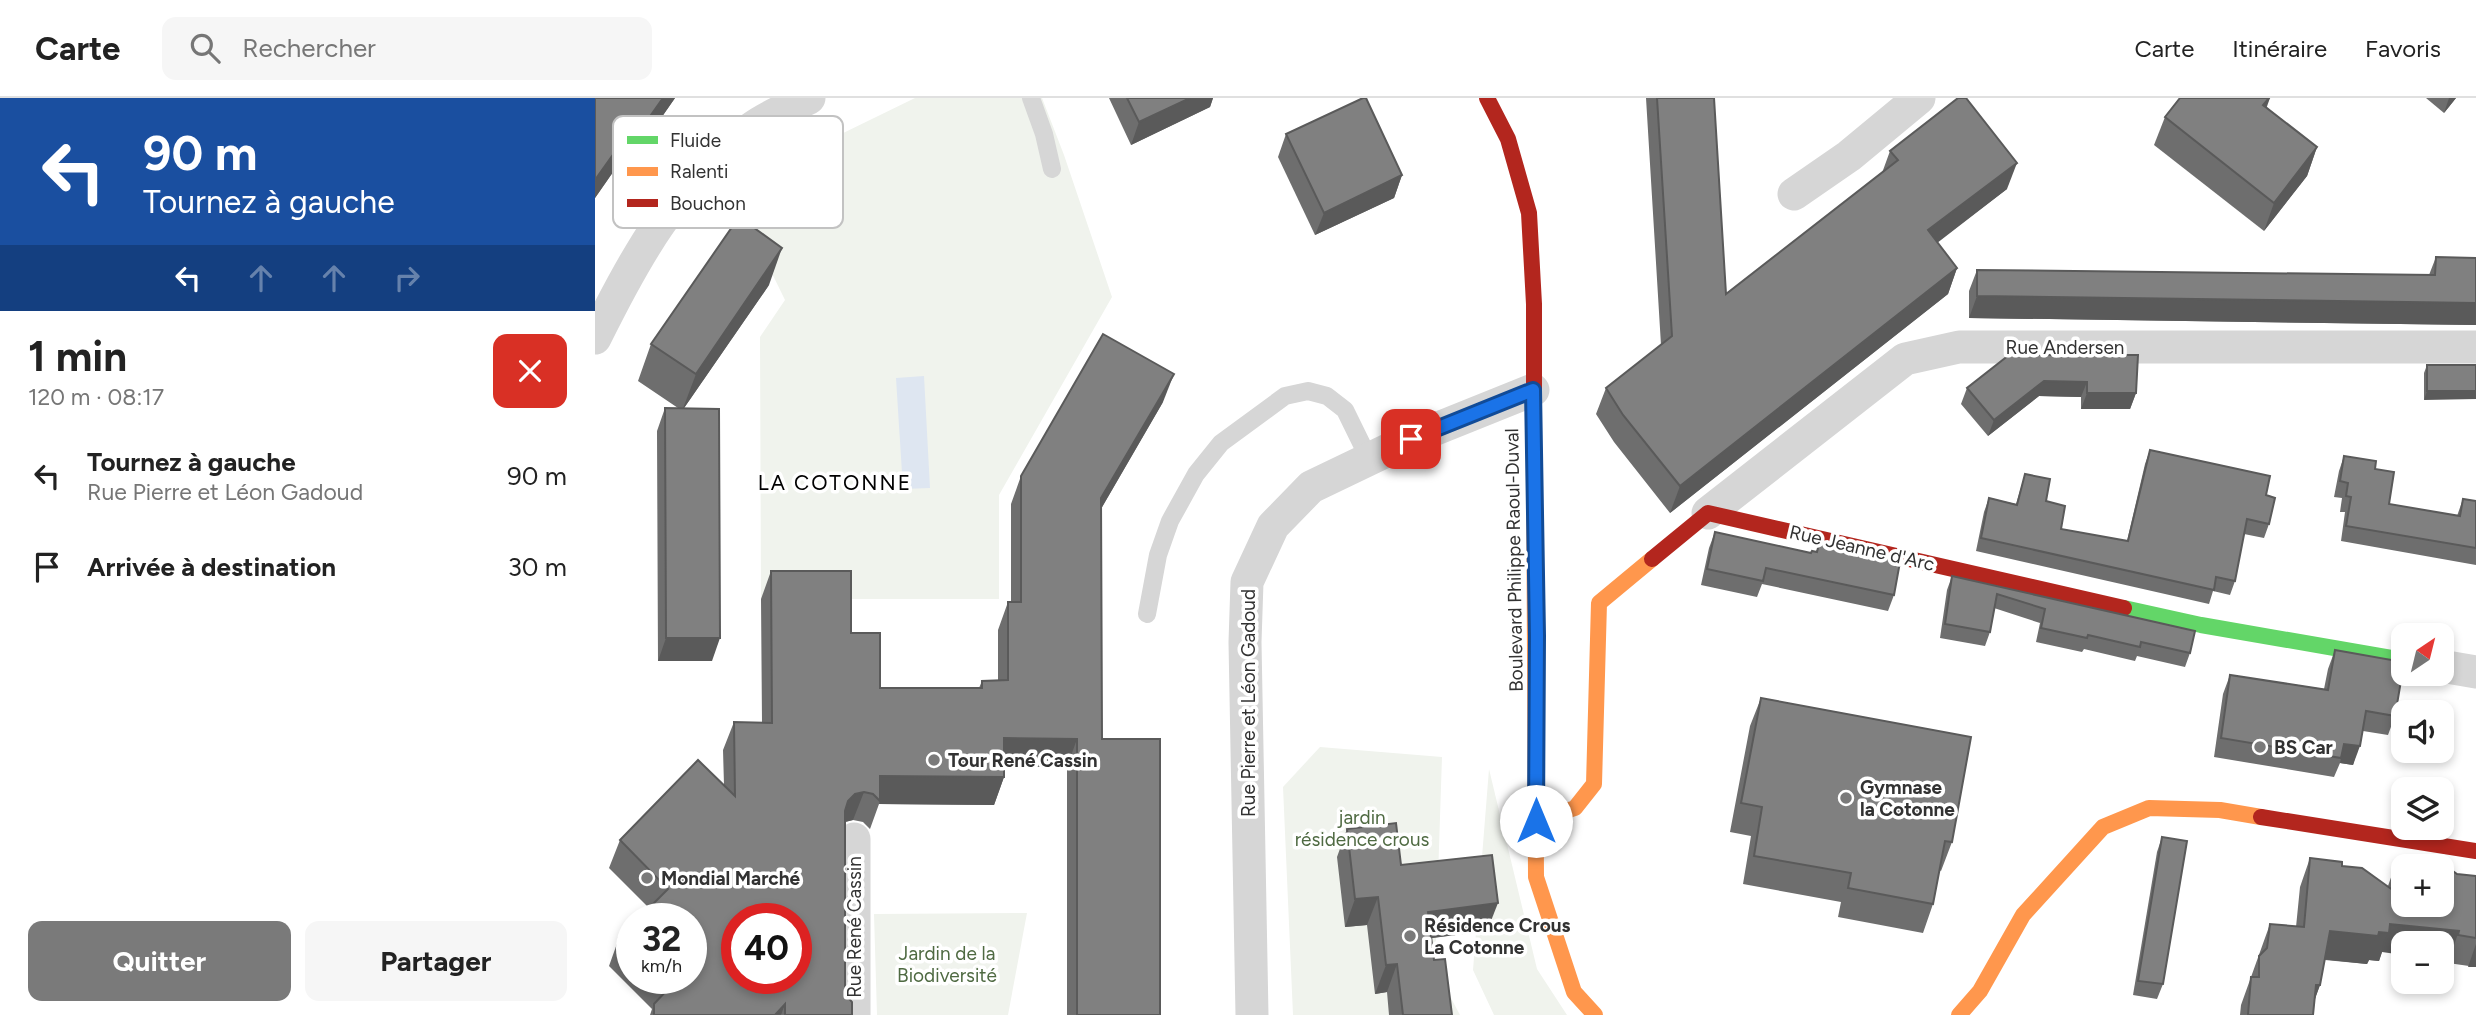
<!DOCTYPE html>
<html lang="fr">
<meta charset="utf-8">
<style>
body{margin:0;font-family:Figtree,sans-serif;background:#f6f6f6;color:#222;height:100vh;display:flex;flex-direction:column;font-size:26px;white-space:nowrap}
*{box-sizing:border-box;margin:0}
p{font-size:23px;color:#767676}
.icon{flex:none;width:38px;height:38px;fill:none;stroke:currentColor;stroke-width:2;stroke-linecap:round;stroke-linejoin:round}
.map{position:relative;flex:1;overflow:hidden}
.side{display:flex;flex-direction:column;background:#fff;width:595px}
.side>*{flex:none}
.banner{background:#1a4fa0;color:#fff;overflow:hidden}
.needle{width:46px;rotate:35deg}
.tools{position:absolute;left:1796px;top:525px;display:grid;gap:14px}
.tools a{display:grid;place-items:center;width:63px;height:63px;border-radius:14px;background:#fff;box-shadow:0 4px 10px #0003;font-size:35px}
.speed{position:absolute;left:21px;top:805px;display:flex;gap:14px;font-size:35px;font-weight:700;text-align:center}
.speed>*{display:grid;place-content:center;width:91px;height:91px;border-radius:50%;background:#fff;box-shadow:0 4px 10px #0003;line-height:1}
.speed small{font-size:18px;font-weight:400}
.speed .limit{border:10px solid #d22;background:#fff;color:#111}
.pin{position:absolute;display:grid;place-items:center;width:60px;height:60px;color:#fff;margin:-30px;border-radius:14px;box-shadow:0 4px 10px #0006}
.me{position:absolute;width:77px;margin:-38px;rotate:0deg;stroke-linejoin:round;filter:drop-shadow(0 0 5px #0008)}
.turn{display:flex;align-items:center;gap:24px;height:147px;padding:0 28px;font-size:32px}
.turn .icon{width:91px;height:91px;stroke-width:2.5}
.turn b{display:block;font-size:49px;line-height:60px}
.lanes{display:flex;align-items:center;height:66px;padding:0 28px;background:#0003;justify-content:center;gap:35px;direction:ltr}
.lanes .off{opacity:.35}
.round{display:grid;place-items:center;flex:none;width:74px;height:74px;border-radius:14px;background:#f6f6f6}
.summary{display:flex;align-items:center;justify-content:space-between;height:119px;padding:0 28px}
h1{font-size:42px;font-weight:700;line-height:52px}
.action{display:flex;gap:14px;margin-top:auto;padding:14px 28px}
.action a{flex:1;height:80px;border-radius:14px;background:#7a7a7a;color:#fff;font-size:28px;font-weight:700;line-height:80px;text-align:center}
.action a+a{background:#f6f6f6;color:#222}
ul{padding:0;list-style:none}
li{display:flex;align-items:center;gap:21px;height:91px;padding:0 28px}
li div{flex:1}
li b{display:block;font-size:26px}
li em{font-style:normal}
header{display:flex;align-items:center;gap:42px;box-sizing:border-box;height:98px;padding:0 35px;background:#fff;border-bottom:2px solid #e0e0e0}
header strong{font-size:33px}
nav{display:flex;gap:38px;margin-inline-start:auto;font-size:24px}
.search{width:490px;height:63px;background:#f6f6f6;display:flex;align-items:center;gap:18px;box-sizing:border-box;padding:0 24px;border-radius:14px;color:#767676;font-size:26px}
main{display:flex;flex:1;min-height:0}
.map>svg:first-child{display:block}
.green{fill:#f0f3ed}
.water{fill:#dee6f1}
.lines{fill:none;stroke-linecap:round;stroke-linejoin:round}
.lane{stroke:#d6d6d6;stroke-width:18}
.street{stroke:#d6d6d6;stroke-width:33}
.fast{stroke:#63d668;stroke-width:16}
.slow{stroke:#ff974d;stroke-width:16}
.jam{stroke:#b3261e;stroke-width:16}
.wall{fill:#6e6e6e}
.shaded-wall{fill:#5a5a5a}
.building{fill:#808080;stroke:#5a5a5a;stroke-width:2;fill-rule:evenodd}
.route-casing{stroke:#114b97;stroke-width:18}
.route{stroke:#1a73e8;stroke-width:12}
.poi-dot{fill:#7a7a7a;stroke:#fff;stroke-width:2.5}
.labels{text-anchor:middle;dominant-baseline:central;stroke-width:7;stroke-linejoin:round;paint-order:stroke}
.street-label{font-size:19px;fill:#323232;stroke:#fff}
.poi-label{font-size:19px;font-weight:bold;fill:#323232;stroke:#fff;text-anchor:start}
.park-label{font-size:19px;fill:#4f6a42;stroke:#fff}
.neighbourhood-label{font-size:21px;letter-spacing:2px;fill:#000;stroke:#fff}
.key{fill:#fff;stroke:#c2c2c2;stroke-width:2}
.key-label{font-size:19px;fill:#323232}
</style>
<header>
<strong>Carte</strong>
<div class="search"><svg class="icon" aria-label="search" viewBox="0 0 24 24"><circle cx="10" cy="10" r="6"/><path d="M15 15l6 6"/></svg>Rechercher</div>
<nav><a>Carte</a><a>Itinéraire</a><a>Favoris</a></nav>
</header>
<main>
<section class="side">
<div class="banner">
<div class="turn"><svg class="icon" aria-label="left" viewBox="0 0 24 24"><path d="M17 20v-9H6M10 6l-5 5 5 5"/></svg><div><b>90 m</b>Tournez à gauche</div></div>
<div class="lanes"><svg class="icon" aria-label="left" viewBox="0 0 24 24"><path d="M17 20v-9H6M10 6l-5 5 5 5"/></svg><svg class="icon off" aria-label="ahead" viewBox="0 0 24 24"><path d="M12 20V5M6 11l6-6 6 6"/></svg><svg class="icon off" aria-label="ahead" viewBox="0 0 24 24"><path d="M12 20V5M6 11l6-6 6 6"/></svg><svg class="icon off" aria-label="right" viewBox="0 0 24 24"><path d="M7 20v-9h11M14 6l5 5-5 5"/></svg></div>
</div>
<div class="summary"><div><h1>1 min</h1><p>120 m · 08:17</p></div><a class="round" style="background:#d93025;color:#fff"><svg class="icon" aria-label="close" viewBox="0 0 24 24"><path d="M6 6l12 12M18 6L6 18"/></svg></a></div>
<ul>
<li><svg class="icon" aria-label="left" viewBox="0 0 24 24"><path d="M17 20v-9H6M10 6l-5 5 5 5"/></svg><div><b>Tournez à gauche</b><p>Rue Pierre et Léon Gadoud</p></div><em>90 m</em></li>
<li><svg class="icon" aria-label="arrive" viewBox="0 0 24 24"><path d="M6 21V4h12l-3 4 3 4H6"/></svg><div><b>Arrivée à destination</b></div><em>30 m</em></li>
</ul>
<div class="action"><a>Quitter</a><a>Partager</a></div>
</section>
<div class="map">
<svg width="1881" height="917" viewBox="0 0 1881 917">
<rect width="100%" height="100%" fill="#fff"/>
<g class="green">
<polygon points="320,0 447,0 469,57 517,199 404,397 404,501 166,501 165,239 190,202 142,104 197,60"/>
<polygon points="725,649 847,659 840,870 865,917 698,917 688,689"/>
<polygon points="894,671 942,871 972,917 899,917 878,872"/>
<polygon points="432,815 413,917 282,917 279,816"/>
</g>
<polygon class="water" points="329,278 335,390 308,391 301,280"/>
<g class="lines">
<g class="lane">
<polyline points="436,0 449,36 457,71"/>
<polyline points="552,516 563,457 575,423 601,376 626,345 690,298 713,293 732,298 750,312 774,361"/>
</g>
<g class="street">
<polyline points="1199,96 1254,58 1324,0"/>
<path d="M0 240C42 155 79 88 157 30 173 18 195 9 214 0"/>
<polyline points="1113,415 1310,261 1364,249 1881,249"/>
<polyline points="1846,568 1881,574"/>
<polyline points="259,741 259,917"/>
<polyline points="657,917 650,544 652,484 678,428 716,389 816,341 938,292"/>
</g>
<polyline class="fast" points="1529,510 1606,527 1808,562"/>
<g class="slow">
<polyline points="939,345 941,779 979,894 1000,917"/>
<polyline points="941,723 980,710 999,686 1004,505 1057,461"/>
<polyline points="1364,917 1385,893 1428,817 1508,729 1554,710 1625,712 1666,719"/>
</g>
<g class="jam">
<polyline points="892,0 913,41 934,115 939,206 939,345"/>
<polyline points="1057,461 1113,415 1529,510"/>
<polyline points="1666,719 1881,753"/>
</g>
</g>
<g class="wall">
<polygon points="0,0 80,0 32,69 25,64 0,100"/>
<polygon points="514,0 618,0 615,9 536,47"/>
<polygon points="1051,0 1119,0 1131,196 1287,75 1295,53 1412,91 1342,144 1362,170 1353,196 1075,415 1019,344 1001,316 1011,290 1066,247"/>
<polygon points="1831,0 1861,0 1849,15"/>
<polygon points="1671,9 1722,49 1712,78 1669,133 1559,47 1570,19"/>
<polygon points="691,36 807,77 799,100 720,137 683,59"/>
<polygon points="1841,159 1881,227 1374,220 1374,193 1382,172 1834,177"/>
<polygon points="174,187 89,310 117,563 63,563 62,333 70,310 83,310 43,283 56,246"/>
<polygon points="1414,257 1541,295 1535,311 1486,311 1486,299 1444,298 1393,338 1366,306 1372,290"/>
<polygon points="1832,267 1881,267 1829,302 1829,275"/>
<polygon points="568,304 506,411 507,641 565,917 472,917 472,669 409,668 409,679 399,707 284,706 275,731 268,724 258,722 250,724 250,889 257,917 55,917 57,911 14,868 24,840 37,827 37,880 96,880 54,810 14,770 25,742 129,687 128,652 139,624 167,625 166,501 176,473 256,535 285,590 384,590 387,583 403,582 403,532 413,504 416,504 416,406 426,378"/>
<polygon points="1555,352 1671,397 1674,426 1669,440 1649,436 1640,483 1635,497 1618,493 1614,506 1381,453 1389,414 1394,400 1421,406 1430,376 1451,403 1466,431 1532,443 1550,366"/>
<polygon points="1749,358 1780,371 1794,406 1862,418 1868,401 1881,403 1881,467 1746,443 1750,414 1745,414 1747,400 1739,399 1744,373"/>
<polygon points="1120,434 1216,455 1221,454 1224,446 1299,497 1293,513 1167,486 1162,499 1106,487 1114,450"/>
<polygon points="1357,478 1595,555 1590,569 1542,558 1540,563 1489,551 1487,554 1441,544 1445,525 1399,510 1395,534 1390,548 1345,540 1352,492"/>
<polygon points="1740,552 1800,618 1793,637 1768,633 1758,667 1745,665 1739,679 1619,659 1628,596 1635,577 1729,591 1733,571"/>
<polygon points="1166,600 1357,744 1346,773 1344,772 1338,806 1328,835 1243,819 1246,804 1148,786 1156,738 1135,734 1155,628"/>
<polygon points="752,731 806,767 892,833 836,840 839,862 857,917 794,917 792,894 780,896 772,827 750,829 742,759"/>
<polygon points="1567,739 1568,886 1562,901 1538,897 1562,754"/>
<polygon points="1715,760 1747,768 1793,788 1801,765 1862,776 1881,778 1881,869 1853,865 1854,861 1846,861 1846,845 1787,854 1784,863 1774,862 1772,866 1730,862 1725,887 1719,903 1718,917 1645,917 1646,907 1675,826 1701,829 1705,789"/>
</g>
<g class="shaded-wall">
<polygon points="68,0 80,0 32,69 46,31"/>
<polygon points="595,0 618,0 615,9 536,47 544,24"/>
<polygon points="1674,0 1675,0 1666,25 1668,7"/>
<polygon points="1854,0 1861,0 1849,15"/>
<polygon points="39,27 25,64 0,100 0,82"/>
<polygon points="1722,49 1712,78 1669,133 1679,105"/>
<polygon points="1422,65 1412,91 1324,159 1333,132"/>
<polygon points="807,77 799,100 720,137 729,115"/>
<polygon points="187,150 174,187 87,313 101,276"/>
<polygon points="1362,170 1353,196 1075,415 1085,388"/>
<polygon points="1382,198 1881,205 1881,227 1374,220"/>
<polygon points="579,276 568,304 496,428 506,400"/>
<polygon points="1449,283 1492,284 1486,299 1444,298 1393,338 1399,322"/>
<polygon points="1832,293 1881,293 1881,301 1829,302"/>
<polygon points="1492,295 1541,295 1535,311 1486,311"/>
<polygon points="71,540 125,540 117,563 63,563"/>
<polygon points="409,640 482,641 472,669 399,668"/>
<polygon points="1749,646 1765,648 1758,667 1745,665"/>
<polygon points="285,678 409,679 399,707 284,706 285,703"/>
<polygon points="269,694 258,722 250,724 243,731 253,703 260,696"/>
<polygon points="783,799 772,827 750,829 760,801"/>
<polygon points="903,805 892,833 822,842 833,814"/>
<polygon points="1795,826 1864,833 1854,861 1846,861 1846,845 1808,845 1808,857 1787,854 1784,863 1774,862 1772,866 1725,861 1735,833 1784,834"/>
<polygon points="1881,846 1881,869 1873,869"/>
<polygon points="802,866 792,894 780,896 791,867"/>
<polygon points="1721,887 1725,887 1715,915"/>
<polygon points="190,906 186,917 180,917"/>
</g>
<g class="building">
<polygon points="0,0 68,0 46,31 39,27 0,82"/>
<polygon points="532,0 595,0 544,24"/>
<polygon points="768,0 771,0 807,77 729,115 691,36"/>
<polygon points="1062,0 1119,0 1131,196 1303,62 1295,53 1363,0 1371,0 1422,65 1333,132 1362,170 1085,388 1028,317 1011,290 1077,238"/>
<polygon points="1585,0 1674,0 1668,7 1722,49 1679,105 1570,19"/>
<polygon points="144,119 187,150 101,276 56,246"/>
<polygon points="1841,159 1881,160 1881,205 1382,198 1382,172 1840,177"/>
<path d="M508 236 579 276 506 400 507 641H565V917H482V641L409 640V679L285 678V703L278 696 269 694 260 696 253 703 250 713V889L252 898 257 904V917H190V906L180 917H59V906L74 890 65 880H96V821H43L73 791 25 742 103 662 140 698 139 624 177 625 176 473H256V535H285V590H387V583L413 582V504H426V378ZM142 821H201V880H142Z"/>
<polygon points="1414,257 1543,257 1541,295 1492,295 1492,284 1449,283 1399,322 1372,290"/>
<rect x="1832" y="267" width="49" height="26"/>
<polygon points="70,310 124,311 125,540 71,540"/>
<polygon points="1555,352 1675,378 1671,397 1680,400 1674,426 1652,421 1640,483 1621,479 1619,492 1386,440 1394,400 1422,407 1430,376 1455,381 1451,403 1470,408 1466,431 1533,443"/>
<polygon points="1749,358 1781,363 1780,371 1799,374 1794,406 1865,418 1868,401 1881,403 1881,450 1751,428 1756,399 1751,398 1753,385 1745,383"/>
<polygon points="1120,434 1216,455 1217,453 1222,454 1224,446 1305,464 1299,497 1171,470 1168,483 1112,471"/>
<polygon points="1357,478 1600,533 1595,555 1546,544 1545,549 1493,537 1492,540 1446,530 1450,511 1402,496 1395,534 1350,526"/>
<polygon points="1740,552 1808,564 1808,571 1800,618 1771,613 1765,648 1749,646 1746,660 1626,640 1635,577 1733,592"/>
<polygon points="1166,600 1376,639 1357,744 1350,743 1338,806 1253,790 1256,775 1159,758 1167,709 1146,705"/>
<polygon points="801,725 806,767 897,757 903,805 833,814 839,862 850,861 857,917 808,917 802,866 791,867 783,799 760,801 752,731"/>
<polygon points="1567,739 1592,743 1568,886 1543,883"/>
<polygon points="1715,760 1747,764 1747,768 1767,770 1799,793 1801,765 1829,768 1808,768 1808,807 1846,807 1846,770 1855,771 1862,776 1881,778 1881,840 1863,837 1864,833 1795,826 1794,835 1784,834 1783,838 1735,833 1725,887 1721,887 1718,917 1653,917 1656,879 1664,879 1664,858 1672,850 1675,826 1709,829"/>
<polygon points="37,827 37,852 24,840"/>
</g>
<g class="lines">
<g class="route-casing">
<polyline id="route" points="816,341 938,292 942,538 941,723"/>
</g>
<use href="#route" class="route"/>
</g>
<g class="poi-dot">
<circle cx="1665" cy="649" r="7"/>
<circle cx="339" cy="662" r="7"/>
<circle cx="1251" cy="700" r="7"/>
<circle cx="52" cy="780" r="7"/>
<circle cx="815" cy="838" r="7"/>
</g>
<g class="labels">
<g class="street-label">
<text x="1470" y="249">Rue Andersen</text>
<text transform="translate(1267 450) rotate(13)">Rue Jeanne d'Arc</text>
<text transform="translate(919 462) rotate(-91)">Boulevard Philippe Raoul-Duval</text>
<text transform="translate(653 605) rotate(-90)">Rue Pierre et Léon Gadoud</text>
<text transform="translate(259 829) rotate(-90)">Rue René Cassin</text>
</g>
<g class="poi-label">
<text x="1679" y="649">BS Car</text>
<text x="353" y="662">Tour René Cassin</text>
<text x="1265" y="689">Gymnase<tspan x="1265" dy="22">la Cotonne</tspan></text>
<text x="66" y="780">Mondial Marché</text>
<text x="829" y="827">Résidence Crous<tspan x="829" dy="22">La Cotonne</tspan></text>
</g>
<g class="park-label">
<text x="767" y="719">jardin<tspan x="767" dy="22">résidence crous</tspan></text>
<text x="352" y="855">Jardin de la<tspan x="352" dy="22">Biodiversité</tspan></text>
</g>
<g class="neighbourhood-label">
<text x="240" y="384">LA COTONNE</text>
</g>
</g>
<rect x="18" y="18" width="230" height="112" rx="10" class="key"/>
<rect x="32" y="38" width="31" height="8" fill="#63d668"/>
<rect x="32" y="69" width="31" height="9" fill="#ff974d"/>
<rect x="32" y="101" width="31" height="8" fill="#b3261e"/>
<g class="key-label">
<text x="75" y="49">Fluide</text>
<text x="75" y="80">Ralenti</text>
<text x="75" y="112">Bouchon</text>
</g>
</svg>
<div class="tools">
<a><svg class="needle" viewBox="-14 -14 28 28"><path d="M0-13l5 13h-10z" fill="#e53935"/><path d="M0 13l5-13h-10z" fill="#767676"/></svg></a>
<a><svg class="icon" aria-label="sound" viewBox="0 0 24 24"><path d="M4 9h4l5-4v14l-5-4H4zM17 9q2 3 0 6"/></svg></a>
<a><svg class="icon" aria-label="layers" viewBox="0 0 24 24"><path d="M12 4l9 5-9 5-9-5zM3 14l9 5 9-5"/></svg></a>
<a>+</a>
<a>−</a>
</div>
<div class="speed"><div>32<small>km/h</small></div><div class="limit">40</div></div>
<div class="pin" style="left:816px;top:341px;background:#d93025"><svg class="icon" aria-label="arrive" viewBox="0 0 24 24"><path d="M6 21V4h12l-3 4 3 4H6"/></svg></div>
<svg class="me" style="left:941px;top:723px" viewBox="-20 -20 40 40"><circle r="19" fill="#fff"/><path d="M0-13L10 11 0 6-10 11z" fill="#1a73e8"/></svg>
</div>
</main>
